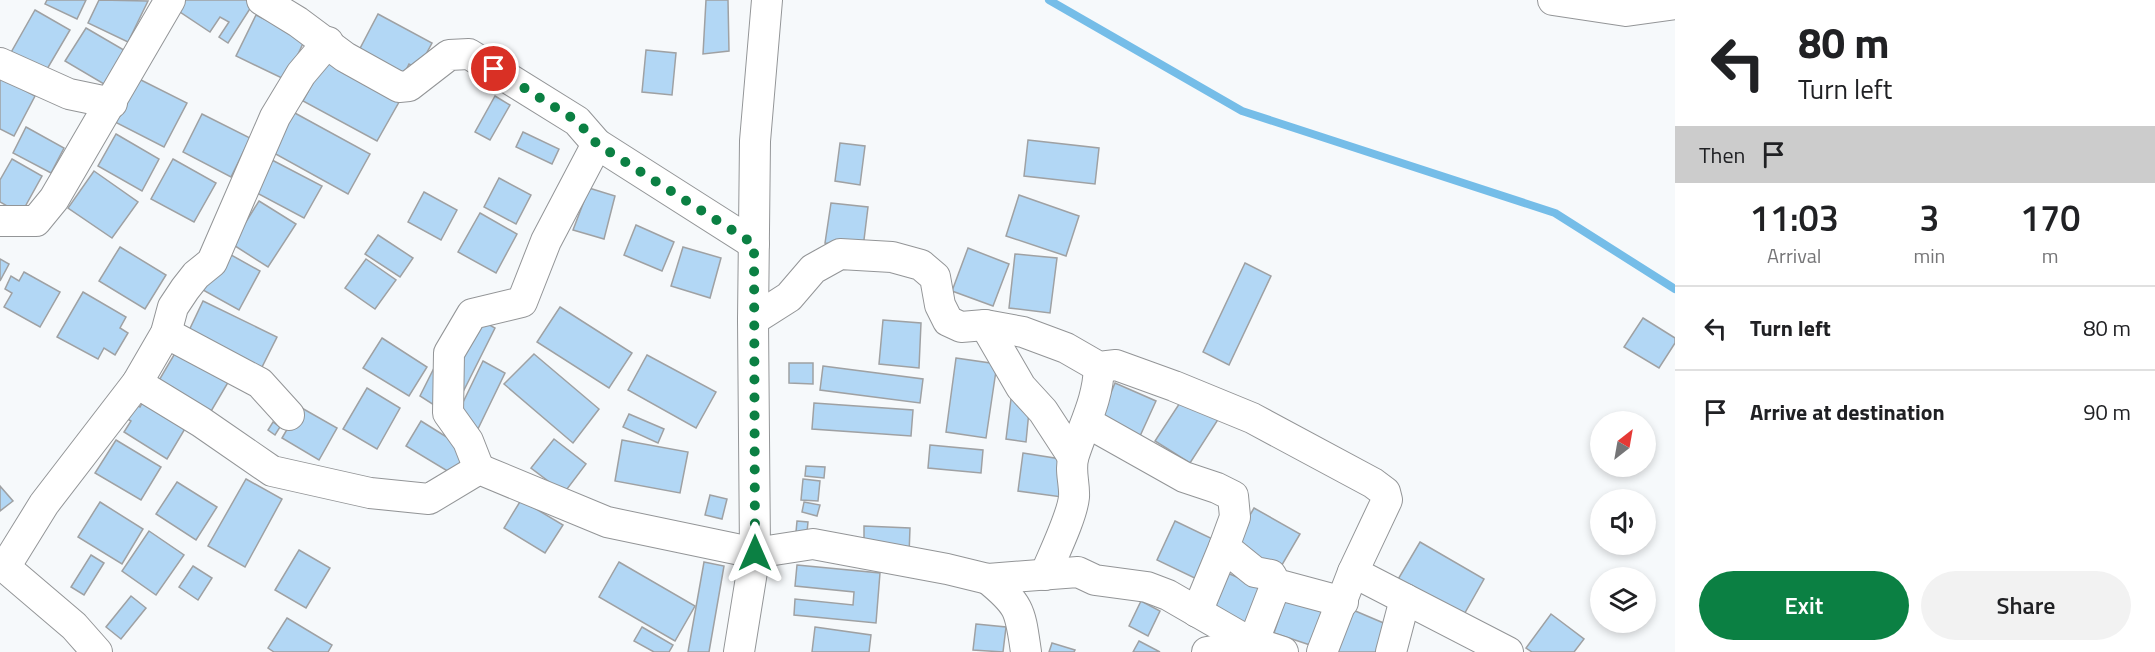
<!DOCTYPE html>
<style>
body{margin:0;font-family:"Titillium Web",sans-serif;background:#f2f2f2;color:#202124;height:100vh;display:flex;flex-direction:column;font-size:22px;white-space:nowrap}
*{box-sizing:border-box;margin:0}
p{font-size:20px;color:#757577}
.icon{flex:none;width:33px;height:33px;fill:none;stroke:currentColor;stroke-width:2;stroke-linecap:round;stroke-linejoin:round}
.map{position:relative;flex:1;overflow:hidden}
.panel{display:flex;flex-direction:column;background:#fff;width:480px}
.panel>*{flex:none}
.hud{background:#fff;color:#202124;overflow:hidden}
.needle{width:39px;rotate:31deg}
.controls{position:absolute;left:1590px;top:411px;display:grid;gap:12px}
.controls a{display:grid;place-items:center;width:66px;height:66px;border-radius:50%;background:#fff;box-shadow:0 3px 9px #0003;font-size:30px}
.pin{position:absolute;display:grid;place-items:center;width:51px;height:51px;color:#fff;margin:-26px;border:3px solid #fff;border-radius:50%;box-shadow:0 2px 6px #0007}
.me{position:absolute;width:66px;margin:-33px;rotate:0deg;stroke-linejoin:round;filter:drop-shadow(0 0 4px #0008)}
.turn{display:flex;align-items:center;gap:21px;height:126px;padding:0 24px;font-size:27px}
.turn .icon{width:78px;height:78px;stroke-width:2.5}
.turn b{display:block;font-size:42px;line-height:51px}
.then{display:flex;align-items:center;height:57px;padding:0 24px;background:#0003;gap:12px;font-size:22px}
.eta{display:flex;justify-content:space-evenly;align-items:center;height:102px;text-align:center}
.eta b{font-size:36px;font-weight:600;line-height:42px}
.cta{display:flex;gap:12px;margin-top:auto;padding:12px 24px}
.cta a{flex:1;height:69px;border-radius:36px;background:#0b8043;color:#fff;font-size:24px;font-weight:600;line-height:69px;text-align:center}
.cta a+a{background:#f2f2f2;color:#202124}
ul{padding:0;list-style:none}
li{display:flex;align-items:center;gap:18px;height:84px;padding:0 24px;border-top:2px solid #e0e0e0}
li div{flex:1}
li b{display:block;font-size:22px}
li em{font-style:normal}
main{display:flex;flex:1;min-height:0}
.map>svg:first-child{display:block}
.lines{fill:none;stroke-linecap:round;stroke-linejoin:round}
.stream{stroke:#75bde8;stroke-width:8}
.building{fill:#b2d7f5;stroke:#9fa1a3;stroke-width:1.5}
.street-casing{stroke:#939597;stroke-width:32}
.street{stroke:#fff;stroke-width:30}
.route{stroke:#0b8043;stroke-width:10;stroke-dasharray:0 18}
</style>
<main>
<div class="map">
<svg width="1675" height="652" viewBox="0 0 1675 652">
<rect width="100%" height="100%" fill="#f6f9fb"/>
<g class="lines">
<polyline class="stream" points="1049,0 1242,111 1555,213 1675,289"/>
</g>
<g class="building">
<polygon points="47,0 86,0 77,19 45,4"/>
<polygon points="99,0 148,1 128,42 88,23"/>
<polygon points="184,0 246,0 253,4 228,43 219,37 229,22 220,17 210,32 177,10"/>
<polygon points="706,0 728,0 729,51 703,54"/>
<polygon points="35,10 70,30 43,76 9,56"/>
<polygon points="378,14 432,43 418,69 409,64 400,82 355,58"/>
<polygon points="256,15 305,39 286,80 236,56"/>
<polygon points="86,28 129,53 109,87 65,61"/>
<polygon points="646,50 676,53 672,95 642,92"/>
<polygon points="328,55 403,95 377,141 303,101"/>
<polygon points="0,77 35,96 14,136 0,129"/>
<polygon points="137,78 187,103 164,147 115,122"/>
<polygon points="495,96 510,105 490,140 475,132"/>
<polygon points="293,112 370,154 348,194 272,152"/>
<polygon points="202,114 250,138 231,177 183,152"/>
<polygon points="26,127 64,148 51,173 13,153"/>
<polygon points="523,132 559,149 552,164 516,147"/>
<polygon points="116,134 159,159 142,191 98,166"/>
<polygon points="1028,140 1099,148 1095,184 1024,176"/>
<polygon points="840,143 865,146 860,185 835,181"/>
<polygon points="12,159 42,176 21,214 0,202 0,180"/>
<polygon points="173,159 216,183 194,222 151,199"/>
<polygon points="272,160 322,186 304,218 255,192"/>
<polygon points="94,171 138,202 112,238 68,208"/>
<polygon points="499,178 531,195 516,224 484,207"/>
<polygon points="589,188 615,196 604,239 573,230"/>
<polygon points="424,192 457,210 441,240 408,222"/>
<polygon points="1019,195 1079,216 1066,256 1006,236"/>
<polygon points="259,201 296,224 268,267 232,244"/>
<polygon points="831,203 868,207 863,248 825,243"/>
<polygon points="480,213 517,234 496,273 458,252"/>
<polygon points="636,225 674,242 662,271 624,255"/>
<polygon points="378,235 413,258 400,277 365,254"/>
<polygon points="120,247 166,275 145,309 99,281"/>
<polygon points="683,247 721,258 710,298 671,286"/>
<polygon points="968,248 1009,264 993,306 952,291"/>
<polygon points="224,251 260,271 239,310 203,290"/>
<polygon points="1015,254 1057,258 1050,313 1009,308"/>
<polygon points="0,259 9,264 0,281"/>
<polygon points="366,259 396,280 375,309 345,288"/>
<polygon points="1245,263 1271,276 1229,365 1203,352"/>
<polygon points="24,272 60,292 40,327 4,307 12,293 5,289 11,276 19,281"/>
<polygon points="83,292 126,317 120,328 128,333 115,355 104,348 98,359 57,337"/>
<polygon points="203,301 277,337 258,375 185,339"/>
<polygon points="560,307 632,353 609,388 537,342"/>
<polygon points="463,310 495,328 451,416 420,396"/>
<polygon points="1643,318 1675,338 1675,343 1659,368 1624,347"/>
<polygon points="883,320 921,323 919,368 879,364"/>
<polygon points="382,338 427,367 409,396 363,368"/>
<polygon points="181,343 233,374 210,413 158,382"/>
<polygon points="534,354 599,409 573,443 504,384"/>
<polygon points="647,355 716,392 696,428 628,390"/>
<polygon points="956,358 997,364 986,438 946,432"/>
<polygon points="483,361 505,373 475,435 454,421"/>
<polygon points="789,363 813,363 813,384 789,383"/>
<polygon points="823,366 923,379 920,403 820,390"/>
<polygon points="1115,383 1156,401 1140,436 1100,419"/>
<polygon points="367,388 400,408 377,449 343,429"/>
<polygon points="1185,395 1219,418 1190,463 1155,441"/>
<polygon points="146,396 189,422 167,459 124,432 131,421 126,418 134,404 140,407"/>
<polygon points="1011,399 1030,401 1026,442 1006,439"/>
<polygon points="814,403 913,410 911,436 812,429"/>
<polygon points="300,407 337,428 319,460 282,438"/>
<polygon points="629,414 664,429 658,443 623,427"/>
<polygon points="421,421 469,451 454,475 406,446"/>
<polygon points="273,422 280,427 275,435 268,430"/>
<polygon points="554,439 586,464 564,493 531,468"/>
<polygon points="116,440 161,467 141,500 95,473"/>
<polygon points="622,440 688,452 680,493 615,481"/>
<polygon points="930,445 983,450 981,473 928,468"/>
<polygon points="1023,453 1067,460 1062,497 1018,491"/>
<polygon points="806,466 825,467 824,478 805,476"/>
<polygon points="246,479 282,499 245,567 208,546"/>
<polygon points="803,479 820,481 818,501 801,500"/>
<polygon points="177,482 217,507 196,540 156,514"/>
<polygon points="0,486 13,501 0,511"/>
<polygon points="710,495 727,499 722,519 705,515"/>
<polygon points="521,500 563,525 545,553 504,528"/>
<polygon points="100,502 143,529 122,564 78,537"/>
<polygon points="804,502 820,505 817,516 802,512"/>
<polygon points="1254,508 1300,534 1279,570 1233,544"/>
<polygon points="797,521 808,522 807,532 796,532"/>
<polygon points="1175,521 1221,543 1203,582 1157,560"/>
<polygon points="864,526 910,528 909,555 864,553"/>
<polygon points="149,531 184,555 156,595 122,571"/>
<polygon points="1420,542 1484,579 1462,618 1397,581"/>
<polygon points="299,550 330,568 306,608 275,590"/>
<polygon points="91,555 104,563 84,595 71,587"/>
<polygon points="619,562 695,606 675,641 599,597"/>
<polygon points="704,562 724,566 709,652 688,652"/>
<polygon points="797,565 880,573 876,623 794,615 795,599 853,605 854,592 795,586"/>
<polygon points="193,566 212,578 198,600 179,587"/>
<polygon points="1225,572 1272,592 1255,630 1209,609"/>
<polygon points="131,596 146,608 121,639 106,627"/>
<polygon points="1286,597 1330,610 1319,648 1274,633"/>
<polygon points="1141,601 1160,611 1148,636 1129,626"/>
<polygon points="1353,610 1393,627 1383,652 1335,652"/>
<polygon points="1551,614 1584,639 1574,652 1532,652 1526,648"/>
<polygon points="287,618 332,645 328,652 274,652 268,648"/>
<polygon points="976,624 1006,627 1003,652 973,650"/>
<polygon points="642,627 673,645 669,652 654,652 634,641"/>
<polygon points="815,627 871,635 869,652 812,652"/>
<polygon points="1139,641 1160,652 1133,652"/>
<polygon points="1052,643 1075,650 1074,652 1049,652"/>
</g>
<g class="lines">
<g class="street-casing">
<g id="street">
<polyline points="262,0 298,22 345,57 399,87 409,86 449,55 469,54 577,121 597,144 754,244"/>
<polyline points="1553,0 1626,11 1675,4"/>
<polyline points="0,63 69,94 112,103"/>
<polyline points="0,221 36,221 54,199 170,0"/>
<polyline points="753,320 789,297 813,269 840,254 892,257 921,265 935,277 940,305 948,321 961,327 985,325 1023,332 1066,348 1099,367 1116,365 1174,386 1252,418 1373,483 1385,492 1387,500 1353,572 1322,652"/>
<polyline points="985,325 1021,387 1043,411 1073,457"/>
<polyline points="166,333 260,383 289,415"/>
<polyline points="137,383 201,422 272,471 370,493 429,499 479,469 607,522 755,553 813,544 947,569 988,579 1078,572 1095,580 1147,587 1168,595 1246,640 1283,652"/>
<polyline points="1088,423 1184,477 1217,488 1233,496 1235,517 1224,547 1255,572 1271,575 1276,584 1343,602"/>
<polyline points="479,469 468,441 448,413 449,353 472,314 522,302 546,241 597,144"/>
<polyline points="0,563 74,626 97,652"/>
<polyline points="5,567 44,504 137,383 166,333 173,307 185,289 196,275 212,262 275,117 301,74 328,42"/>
<polyline points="1353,572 1508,652"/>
<path d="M1045 575C1053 555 1072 517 1074 497 1075 483 1069 470 1074 455 1084 424 1098 400 1099 367"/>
<path d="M988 579C1021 606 1020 611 1026 652"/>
<polyline points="1197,612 1224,547"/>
<polyline points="1253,643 1276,584"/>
<polyline points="739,652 755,553 753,320 755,141 767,0"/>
<polyline points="1207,652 1232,648 1246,640"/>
<polyline points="1391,652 1405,599"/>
</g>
</g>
<use href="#street" class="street"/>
</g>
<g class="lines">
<polyline class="route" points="494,69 577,121 597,144 754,244 755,553"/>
</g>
</svg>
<div class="controls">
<a><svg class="needle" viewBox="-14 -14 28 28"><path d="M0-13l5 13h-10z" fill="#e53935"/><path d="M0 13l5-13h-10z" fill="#757577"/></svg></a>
<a><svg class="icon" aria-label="sound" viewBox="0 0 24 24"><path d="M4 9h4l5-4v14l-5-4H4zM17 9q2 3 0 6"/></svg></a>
<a><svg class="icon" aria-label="layers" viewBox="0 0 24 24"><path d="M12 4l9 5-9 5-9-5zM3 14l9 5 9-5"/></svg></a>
</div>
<div class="pin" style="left:494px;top:69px;background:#d93025"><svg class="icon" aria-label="arrive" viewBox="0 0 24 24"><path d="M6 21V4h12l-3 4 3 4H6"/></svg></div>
<svg class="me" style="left:755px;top:553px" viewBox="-20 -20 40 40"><path d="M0-17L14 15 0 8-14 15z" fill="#0b8043" stroke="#fff" stroke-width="4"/></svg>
</div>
<section class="panel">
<div class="hud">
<div class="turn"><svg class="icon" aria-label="left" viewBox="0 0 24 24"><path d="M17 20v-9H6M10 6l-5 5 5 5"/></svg><div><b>80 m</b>Turn left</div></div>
<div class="then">Then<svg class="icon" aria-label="arrive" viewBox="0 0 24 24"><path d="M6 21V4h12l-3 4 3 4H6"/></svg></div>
</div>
<div class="eta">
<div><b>11:03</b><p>Arrival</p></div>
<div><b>3</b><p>min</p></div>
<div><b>170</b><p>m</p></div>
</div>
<ul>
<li><svg class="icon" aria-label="left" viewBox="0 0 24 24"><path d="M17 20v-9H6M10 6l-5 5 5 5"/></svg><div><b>Turn left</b></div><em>80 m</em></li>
<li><svg class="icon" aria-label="arrive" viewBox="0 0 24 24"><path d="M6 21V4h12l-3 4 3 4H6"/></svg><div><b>Arrive at destination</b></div><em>90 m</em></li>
</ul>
<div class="cta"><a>Exit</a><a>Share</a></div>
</section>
</main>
